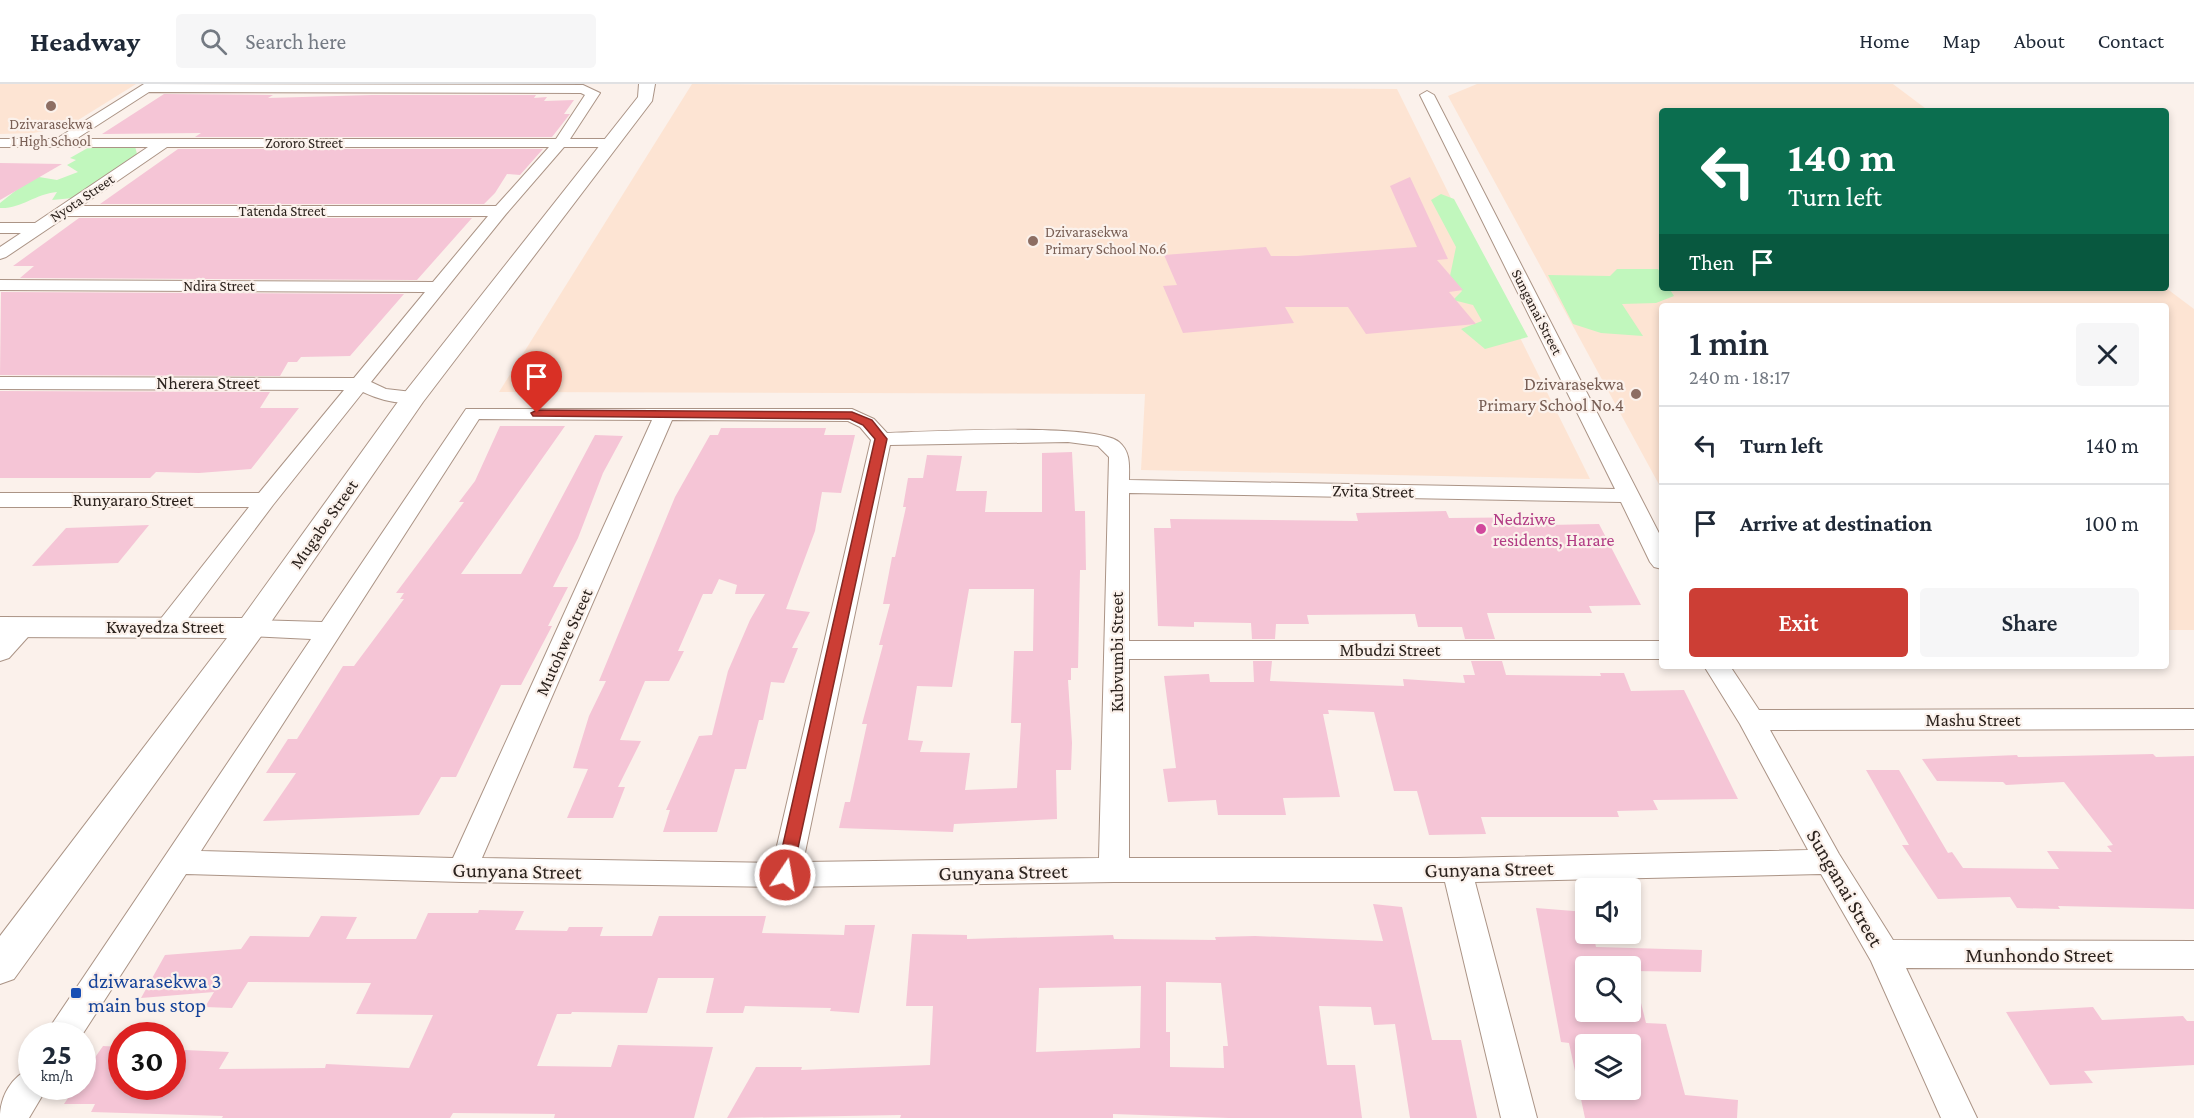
<!DOCTYPE html>
<meta charset="utf-8">
<style>
body{margin:0;font-family:"Crimson Pro",serif;background:#f6f6f7;color:#1f2937;height:100vh;display:flex;flex-direction:column;font-size:22px;white-space:nowrap}
*{box-sizing:border-box;margin:0}
p{font-size:20px;color:#747a83}
.icon{flex:none;width:33px;height:33px;fill:none;stroke:currentColor;stroke-width:2;stroke-linecap:round;stroke-linejoin:round}
.map{position:relative;flex:1;overflow:hidden}
.panel{position:absolute;left:1659px;top:219px;width:510px;height:366px;display:flex;flex-direction:column;background:#fff;border-radius:6px;box-shadow:0 3px 9px #0003}
.panel>*{flex:none}
.guide{position:absolute;left:1659px;top:24px;width:510px;height:183px;border-radius:6px;box-shadow:0 3px 9px #0003;background:#0b6e4f;color:#fff;overflow:hidden}
.tools{position:absolute;left:1575px;top:794px;display:grid;gap:12px}
.tools a{display:grid;place-items:center;width:66px;height:66px;border-radius:6px;background:#fff;box-shadow:0 3px 9px #0003;font-size:30px}
.speed{position:absolute;left:18px;top:938px;display:flex;gap:12px;font-size:30px;font-weight:700;text-align:center}
.speed>*{display:grid;place-content:center;width:78px;height:78px;border-radius:50%;background:#fff;box-shadow:0 3px 9px #0003;line-height:1}
.speed small{font-size:15px;font-weight:400}
.speed .limit{border:9px solid #d22;background:#fff;color:#111}
.pin{position:absolute;display:grid;place-items:center;width:51px;height:51px;color:#fff;margin:-62px -26px;border-radius:50% 50% 50% 0;rotate:-45deg;box-shadow:0 0 6px #0007}
.pin .icon{rotate:45deg}
.me{position:absolute;width:66px;margin:-33px;rotate:12deg;stroke-linejoin:round;filter:drop-shadow(0 0 4px #0008)}
.turn{display:flex;align-items:center;gap:21px;height:126px;padding:0 30px;font-size:27px}
.turn .icon{width:78px;height:78px;stroke-width:2.5}
.turn b{display:block;font-size:42px;line-height:51px}
.then{display:flex;align-items:center;height:57px;padding:0 30px;background:#0003;gap:12px;font-size:22px}
.round{display:grid;place-items:center;flex:none;width:63px;height:63px;border-radius:6px;background:#f6f6f7}
.overview{display:flex;align-items:center;justify-content:space-between;height:102px;padding:0 30px}
h1{font-size:36px;font-weight:600;line-height:45px}
.button{display:flex;gap:12px;margin-top:auto;padding:12px 30px}
.button a{flex:1;height:69px;border-radius:6px;background:#cc3e35;color:#fff;font-size:24px;font-weight:600;line-height:69px;text-align:center}
.button a+a{background:#f6f6f7;color:#1f2937}
ul{padding:0;list-style:none}
li{display:flex;align-items:center;gap:18px;height:78px;padding:0 30px;border-top:2px solid #e0e1e3}
li div{flex:1}
li b{display:block;font-size:22px}
li em{font-style:normal}
header{display:flex;align-items:center;gap:36px;box-sizing:border-box;height:84px;padding:0 30px;background:#fff;border-bottom:2px solid #e0e1e3}
header strong{font-size:28px}
nav{display:flex;gap:33px;margin-inline-start:auto;font-size:21px}
.search{width:420px;height:54px;background:#f6f6f7;display:flex;align-items:center;gap:15px;box-sizing:border-box;padding:0 21px;border-radius:6px;color:#747a83;font-size:22px}
.map>svg:first-child{display:block}
.built{fill:#fde4d3}
.green{fill:#c1f7bd}
.building{fill:#f5c5d6;fill-rule:evenodd}
.lines{fill:none;stroke-linecap:round;stroke-linejoin:round}
.minor-casing{stroke:#ab9486;stroke-width:2}
.tertiary-casing{stroke:#ab9486;stroke-width:2}
.minor{fill:#fff;fill-rule:evenodd}
.tertiary{fill:#fff;fill-rule:evenodd}
.route{fill:#cc3e35;stroke:#852822;stroke-width:1.5}
.education-dot{fill:#8d6e63;stroke:#fbf1eb;stroke-width:2}
.hotel-dot{fill:#d1479c;stroke:#fbf1eb;stroke-width:2}
.transit-dot{fill:#1a4fb4;stroke:#fbf1eb;stroke-width:2}
.labels{text-anchor:middle;dominant-baseline:central;stroke-width:4.5;stroke-linejoin:round;paint-order:stroke}
.far-education-label{font-size:15px;fill:#785e54;stroke:#fbf1eb}
.far-street-label{font-size:15px;fill:#2c231e;stroke:#fbf1eb}
.street-label{font-size:18px;fill:#2c231e;stroke:#fbf1eb}
.education-label{font-size:18px;fill:#785e54;stroke:#fbf1eb;text-anchor:end}
.hotel-label{font-size:18px;fill:#b23c85;stroke:#fbf1eb;text-anchor:start}
.near-street-label{font-size:21px;fill:#2c231e;stroke:#fbf1eb}
.near-transit-label{font-size:21px;fill:#164399;stroke:#fbf1eb;text-anchor:start}
</style>
<header>
<strong>Headway</strong>
<div class="search"><svg class="icon" aria-label="search" viewBox="0 0 24 24"><circle cx="10" cy="10" r="6"/><path d="M15 15l6 6"/></svg>Search here</div>
<nav><a>Home</a><a>Map</a><a>About</a><a>Contact</a></nav>
</header>
<div class="map">
<svg width="2194" height="1034" viewBox="0 0 2194 1034">
<rect width="100%" height="100%" fill="#fbf1eb"/>
<g class="built">
<polygon points="0,0 136,0 67,43 33,49 0,50"/>
<polygon points="692,0 1397,5 1590,395 1141,386 1145,310 499,308"/>
<polygon points="1477,0 1893,0 1929,27 1662,27 1662,204 2166,204 2194,225 2194,546 2166,546 2166,222 1662,222 1662,406 1448,12"/>
</g>
<g class="green">
<path d="M93 61 135 62 138 74 73 114 52 116 57 108C35 110 21 125 0 124V119L29 96 39 93 57 96 78 88 67 81 76 76 70 74Z"/>
<polygon points="1441,110 1454,115 1528,253 1485,265 1461,245 1482,237 1473,221 1453,216 1462,207 1450,192 1456,163 1431,116"/>
<polygon points="1617,185 1658,185 1662,192 1662,204 1669,204 1674,212 1656,219 1622,220 1643,252 1601,249 1573,240 1548,191 1610,192"/>
</g>
<g class="building">
<polygon points="164,10 273,11 268,14 372,11 536,11 534,14 547,13 544,17 574,16 564,30 570,30 552,53 195,53 201,49 102,50"/>
<polygon points="178,65 543,65 520,91 507,90 495,109 484,120 100,120"/>
<polygon points="0,79 62,80 0,116"/>
<polygon points="1410,93 1448,175 1437,176 1463,206 1449,208 1476,240 1366,250 1348,223 1285,223 1294,239 1183,249 1163,202 1177,201 1164,171 1266,163 1271,172 1297,172 1417,163 1390,102"/>
<polygon points="79,134 472,134 417,196 20,194 34,182 13,182"/>
<polygon points="1,208 404,210 350,272 301,273 297,278 288,278 280,292 0,291"/>
<polygon points="0,307 270,308 260,324 299,324 251,385 199,389 156,388 150,394 0,394"/>
<polygon points="500,342 565,342 461,490 521,490 595,351 623,352 603,389 578,454 553,503 568,503 548,542 552,542 521,601 501,601 456,693 441,693 419,731 263,737 296,689 266,689 288,655 297,655 343,582 354,582 404,515 400,515 404,509 396,509 464,418 459,418 475,397"/>
<polygon points="721,344 826,344 824,351 855,351 841,409 822,408 815,447 786,525 810,528 792,564 798,564 784,599 771,598 763,636 759,636 746,685 735,685 717,748 663,748 670,726 666,726 699,652 712,651 728,587 750,536 765,510 735,510 737,501 719,495 712,510 703,510 678,567 684,567 669,597 645,597 620,656 641,657 618,703 625,703 613,734 567,734 588,685 573,684 589,632 606,597 599,597 675,413 710,351 718,351"/>
<path d="M1072 368 1075 427H1085L1086 486H1080L1078 584H1071V596H1068L1072 659 1071 686H1056L1057 735 954 740 953 748 839 744 845 718H850L867 640H862L883 561H879L890 520H883L892 473H895L906 423H903L908 394H923L927 371 962 372 956 407H987L985 428H1042V369ZM969 505H1034L1033 567H1014L1011 639H1021L1017 704 965 706 970 669 920 668 923 657 908 656 917 602 952 603Z"/>
<polygon points="1446,427 1449,434 1544,433 1548,441 1599,440 1641,521 1589,522 1592,529 1487,529 1495,555 1465,555 1462,543 1418,543 1415,530 1307,531 1309,540 1276,540 1275,555 1252,555 1251,539 1194,538 1194,543 1158,542 1154,444 1171,444 1170,435 1358,437 1356,429"/>
<polygon points="149,441 118,479 32,482 66,444"/>
<polygon points="1253,577 1272,577 1270,597 1404,602 1403,595 1465,599 1463,591 1475,591 1471,577 1502,577 1506,591 1601,592 1600,589 1624,589 1631,607 1684,606 1738,715 1653,716 1658,726 1617,727 1619,733 1481,733 1486,750 1429,751 1417,707 1394,707 1374,628 1328,626 1329,630 1323,630 1340,713 1283,714 1286,731 1218,731 1216,716 1168,718 1163,685 1176,684 1164,592 1209,590 1210,598 1254,598"/>
<polygon points="2153,670 2156,673 2194,672 2194,825 2058,822 2060,825 2017,824 2010,813 1938,815 1902,761 1909,761 1866,686 1899,686 1948,769 1952,768 1963,784 2059,785 2047,767 2112,768 2107,762 2113,761 2064,698 2006,701 2003,698 1937,697 1922,675 2017,671 2018,673"/>
<path d="M1373 820 1402 823 1432 956H1461L1477 1034H1410L1395 940 1374 941 1371 923 1319 922 1327 981H1355L1362 1034H1229L1113 1030V1034H900L901 1031 727 1034 756 983H802L801 986 930 981 933 922H906L912 850 967 851V855L1113 851 1114 855 1216 856 1215 853 1255 852 1383 857ZM1166 898 1221 899 1228 962H1223L1224 984 1170 983V948H1166ZM1141 902 1140 964 1036 968 1039 904Z"/>
<path d="M1536 824 1586 828V849H1593L1596 863 1702 866 1701 888 1633 887 1646 939 1666 940 1685 1011 1738 1016 1737 1034H1585L1569 959 1561 958ZM1586 882H1630V927H1586ZM1586 960H1630V1005H1586Z"/>
<polygon points="479,826 524,827 515,846 567,847 569,843 603,843 600,852 652,852 659,832 766,832 762,849 844,851 845,841 875,841 859,929 830,927 831,924 745,922 743,929 706,929 714,894 658,894 647,929 572,928 571,930 557,930 537,982 611,983 618,961 713,963 694,1034 554,1034 555,1030 453,1029 450,1034 222,1034 223,1032 91,1028 95,1020 64,1020 76,1002 82,1002 82,992 103,962 122,963 122,1002 172,1002 172,986 185,966 229,968 219,985 325,984 326,980 409,984 433,931 356,930 371,899 248,898 232,924 205,923 214,908 141,914 165,871 241,865 250,852 309,853 321,832 357,833 346,855 416,855 428,829 478,829"/>
<polygon points="2093,923 2102,936 2183,932 2187,937 2194,937 2194,981 2084,987 2093,999 2050,1001 2006,928"/>
</g>
<g class="lines">
<g class="minor-casing">
<g id="minor">
<path d="M144 0 583 1 600 9 570 55H609L616 59 609 63H564L506 130 371 298 386 305 421 309 424 313 421 317C402 322 380 316 363 308L273 421 177 549 168 551 159 549 156 543 159 537 249 423H0V409H259L344 306 0 305V293L354 294 425 208 0 206V196L433 198 488 132H67L6 173 0 175V163L21 149H0V139H35L148 63H0V55H56ZM149 8 581 9 585 11 556 55H76ZM167 63H549L496 122H81Z"/>
<path d="M1427 7 1434 11 1662 455V485L1654 483 1650 478 1621 418 1129 409V557H1662V575H1129V774H1457L1808 766 1740 640 1704 582H1730L1759 626 2194 625V645L1770 646 1839 770 1893 856 2194 857V885L1906 884 1977 1034H1941L1871 877 1821 790 1475 798 1537 1034H1501L1445 798H1114L785 803 462 798 186 790 82 951H47L52 940 311 555 251 552 242 550 239 544 242 538 251 536 322 538 466 325H852L874 335 887 349C926 348 1096 338 1119 358 1131 368 1129 382 1129 396L1615 405 1420 11ZM479 335 652 336 453 774 201 767ZM672 336 848 337 860 343 871 356 773 779 482 774ZM1068 358 1098 362 1109 373 1099 774 803 778 890 361Z"/>
<polygon points="24,536 33,538 36,544 9,574 0,577 0,553 15,538"/>
<path d="M32 984V1002H48L29 1034H0C0 1013 11 992 32 984Z"/>
</g>
</g>
<g class="tertiary-casing">
<polygon id="tertiary" points="639,0 655,0 652,17 423,318 262,551 14,895 0,900 0,852 227,554 0,553 0,533 242,534 405,308 638,13"/>
</g>
<use href="#minor" class="minor"/>
<use href="#tertiary" class="tertiary"/>
</g>
<polygon class="route" points="537,326 852,328 872,336 887,355 791,796 785,798 779,796 776,791 875,355 863,341 850,335 533,332 531,329"/>
<g class="education-dot">
<circle cx="51" cy="22" r="6"/>
<circle cx="1033" cy="157" r="6"/>
<circle cx="1636" cy="310" r="6"/>
</g>
<circle class="hotel-dot" cx="1481" cy="445" r="6"/>
<rect class="transit-dot" x="70" y="903" width="12" height="12" rx="3"/>
<g class="labels">
<g class="far-education-label">
<text x="51" y="40">Dzivarasekwa<tspan x="51" dy="17">1 High School</tspan></text>
<text x="1045" y="148" text-anchor="start">Dzivarasekwa<tspan x="1045" dy="17">Primary School No.6</tspan></text>
</g>
<g class="far-street-label">
<text x="304" y="59">Zororo Street</text>
<text transform="translate(82 114) rotate(-34)">Nyota Street</text>
<text x="282" y="127">Tatenda Street</text>
<text x="219" y="202">Ndira Street</text>
<text transform="translate(1537 228) rotate(63)">Sunganai Street</text>
</g>
<g class="street-label">
<text x="208" y="299">Nherera Street</text>
<text transform="translate(1373 407) rotate(1)">Zvita Street</text>
<text x="133" y="416">Runyararo Street</text>
<text transform="translate(324 440) rotate(-55)">Mugabe Street</text>
<text x="165" y="543">Kwayedza Street</text>
<text transform="translate(564 558) rotate(-66)">Mutohwe Street</text>
<text x="1390" y="566">Mbudzi Street</text>
<text transform="translate(1117 568) rotate(-90)">Kubvumbi Street</text>
<text x="1973" y="636">Mashu Street</text>
</g>
<g class="education-label">
<text x="1624" y="300">Dzivarasekwa<tspan x="1624" dy="21">Primary School No.4</tspan></text>
</g>
<g class="hotel-label">
<text x="1493" y="435">Nedziwe<tspan x="1493" dy="21">residents, Harare</tspan></text>
</g>
<g class="near-street-label">
<text transform="translate(1489 785) rotate(-1)">Gunyana Street</text>
<text transform="translate(517 787) rotate(1)">Gunyana Street</text>
<text transform="translate(1003 788) rotate(-1)">Gunyana Street</text>
<text transform="translate(1845 804) rotate(60)">Sunganai Street</text>
<text x="2039" y="871">Munhondo Street</text>
</g>
<g class="near-transit-label">
<text x="88" y="897">dziwarasekwa 3<tspan x="88" dy="24">main bus stop</tspan></text>
</g>
</g>
</svg>
<div class="tools">
<a><svg class="icon" aria-label="sound" viewBox="0 0 24 24"><path d="M4 9h4l5-4v14l-5-4H4zM17 9q2 3 0 6"/></svg></a>
<a><svg class="icon" aria-label="search" viewBox="0 0 24 24"><circle cx="10" cy="10" r="6"/><path d="M15 15l6 6"/></svg></a>
<a><svg class="icon" aria-label="layers" viewBox="0 0 24 24"><path d="M12 4l9 5-9 5-9-5zM3 14l9 5 9-5"/></svg></a>
</div>
<div class="speed"><div>25<small>km/h</small></div><div class="limit">30</div></div>
<div class="pin" style="left:537px;top:329px;background:#d93025"><svg class="icon" aria-label="arrive" viewBox="0 0 24 24"><path d="M6 21V4h12l-3 4 3 4H6"/></svg></div>
<svg class="me" style="left:785px;top:791px" viewBox="-20 -20 40 40"><circle r="17" fill="#cc3e35" stroke="#fff" stroke-width="3"/><path d="M0-11L8 9 0 5-8 9z" fill="#fff"/></svg>
<div class="guide">
<div class="turn"><svg class="icon" aria-label="left" viewBox="0 0 24 24"><path d="M17 20v-9H6M10 6l-5 5 5 5"/></svg><div><b>140 m</b>Turn left</div></div>
<div class="then">Then<svg class="icon" aria-label="arrive" viewBox="0 0 24 24"><path d="M6 21V4h12l-3 4 3 4H6"/></svg></div>
</div>
<section class="panel">
<div class="overview"><div><h1>1 min</h1><p>240 m · 18:17</p></div><a class="round"><svg class="icon" aria-label="close" viewBox="0 0 24 24"><path d="M6 6l12 12M18 6L6 18"/></svg></a></div>
<ul>
<li><svg class="icon" aria-label="left" viewBox="0 0 24 24"><path d="M17 20v-9H6M10 6l-5 5 5 5"/></svg><div><b>Turn left</b></div><em>140 m</em></li>
<li><svg class="icon" aria-label="arrive" viewBox="0 0 24 24"><path d="M6 21V4h12l-3 4 3 4H6"/></svg><div><b>Arrive at destination</b></div><em>100 m</em></li>
</ul>
<div class="button"><a>Exit</a><a>Share</a></div>
</section>
</div>
